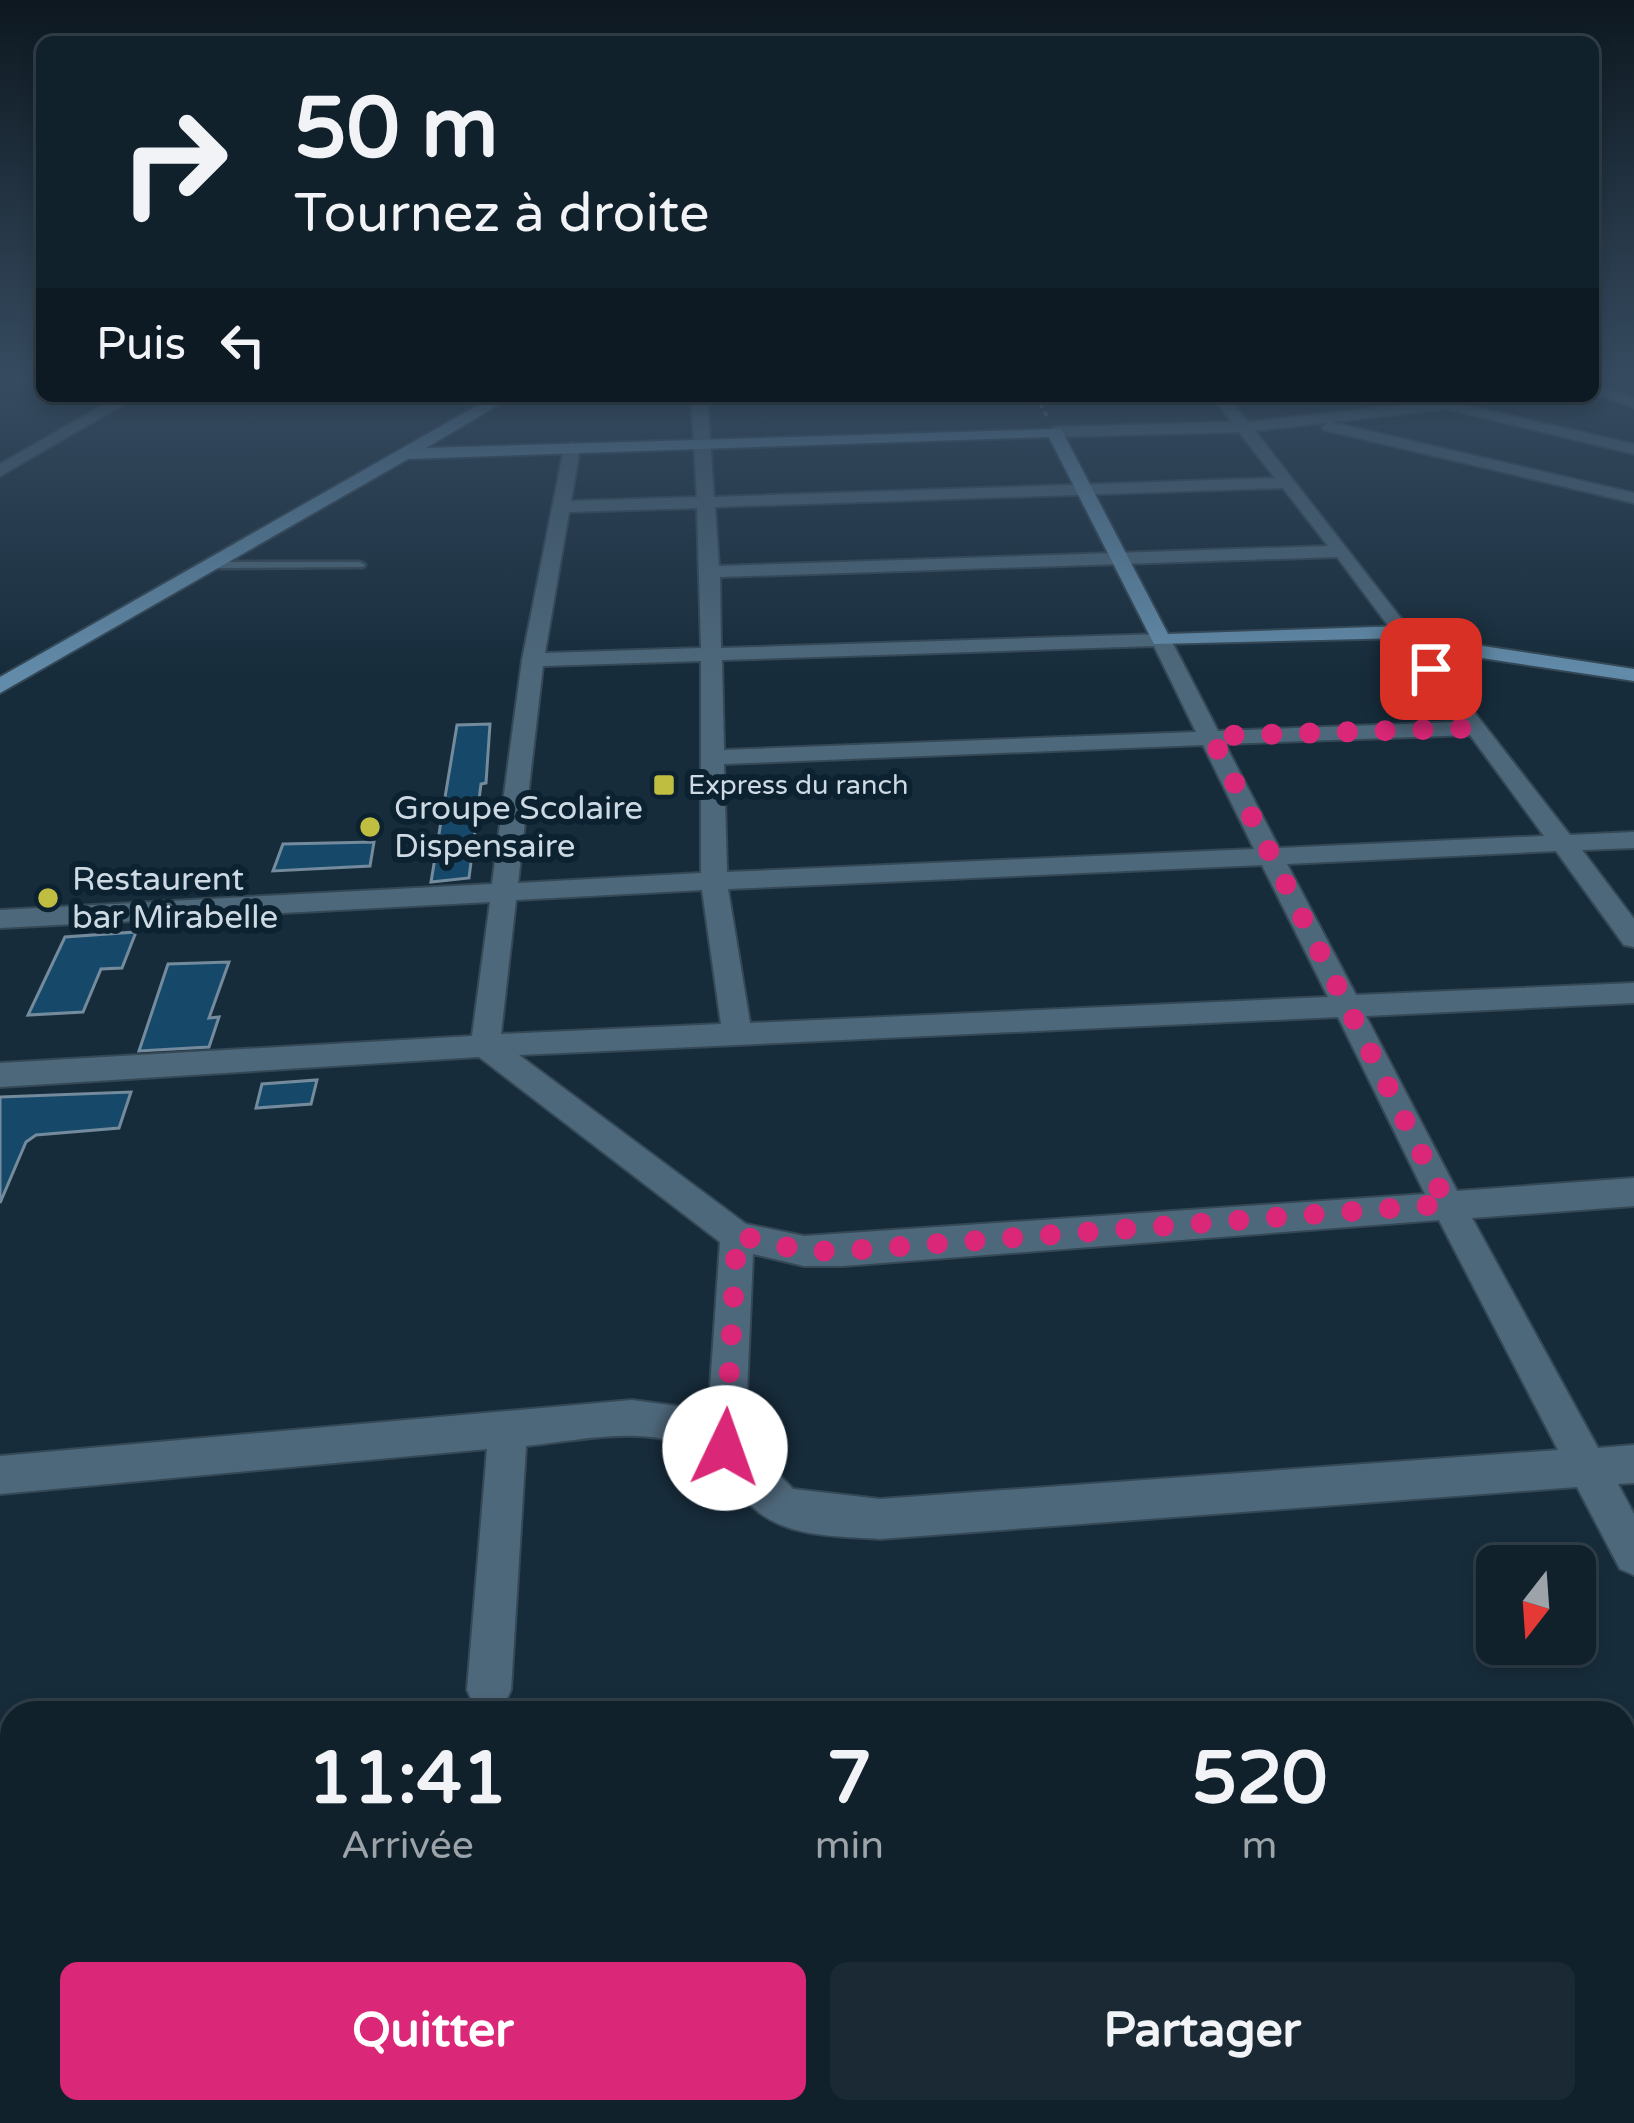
<!DOCTYPE html>
<html lang="fr">
<meta charset="utf-8">
<style>
body{margin:0;font-family:"Varela Round",sans-serif;background:#1a2934;color:#f1f3f6;height:100vh;display:flex;flex-direction:column;font-size:45px;white-space:nowrap}
*{box-sizing:border-box;margin:0}
p{font-size:39px;color:#9ca3a9}
.icon{flex:none;width:66px;height:66px;fill:none;stroke:currentColor;stroke-width:2;stroke-linecap:round;stroke-linejoin:round}
.map{position:relative;flex:1;overflow:hidden}
.side{position:absolute;left:0px;top:1701px;width:1635px;height:423px;display:flex;flex-direction:column;background:#11212c;border-radius:36px 36px 0 0;box-shadow:0 6px 18px #0003,0 0 0 3px #303e48}
.side>*{flex:none}
.guide{position:absolute;left:36px;top:36px;width:1563px;height:366px;border-radius:18px;box-shadow:0 6px 18px #0003,0 0 0 3px #303e48;background:#11212c;color:#f1f3f6;overflow:hidden}
.needle{width:78px;rotate:197deg}
.buttons{position:absolute;left:1476px;top:1545px;display:grid;gap:24px}
.buttons a{display:grid;place-items:center;width:120px;height:120px;border-radius:18px;background:#11212c;box-shadow:0 6px 18px #0003,0 0 0 3px #303e48;font-size:60px}
.pin{position:absolute;display:grid;place-items:center;width:102px;height:102px;color:#fff;margin:-51px;border-radius:24px;box-shadow:0 6px 18px #0006}
.me{position:absolute;width:132px;margin:-66px;rotate:3deg;stroke-linejoin:round;filter:drop-shadow(0 0 9px #0008)}
.turn{display:flex;align-items:center;gap:42px;height:252px;padding:0 60px;font-size:54px}
.turn .icon{width:156px;height:156px;stroke-width:2.5}
.turn b{display:block;font-size:84px;line-height:102px}
.then{display:flex;align-items:center;height:114px;padding:0 60px;background:#0003;gap:24px;font-size:45px}
.eta{display:flex;justify-content:space-evenly;align-items:center;height:204px;text-align:center}
.eta b{font-size:72px;font-weight:800;line-height:84px}
.cta{display:flex;gap:24px;margin-top:auto;padding:24px 60px}
.cta a{flex:1;height:138px;border-radius:18px;background:#db2777;color:#fff;font-size:48px;font-weight:800;line-height:138px;text-align:center}
.cta a+a{background:#1a2934;color:#f1f3f6}
.map>svg:first-child{display:block}
.building{fill:#164969;stroke:#738b9d;stroke-width:3}
.lines{fill:none;stroke-linecap:round;stroke-linejoin:round}
.lane-casing{stroke:#344856;stroke-width:5}
.street-casing{stroke:#344856;stroke-width:4}
.secondary-casing{stroke:#344856;stroke-width:4}
.path{stroke:#778894;stroke-width:3;stroke-dasharray:4.5 4.5;stroke-linecap:butt}
.lane{fill:#4e687b;fill-rule:evenodd}
.street{fill:#4e687b;fill-rule:evenodd}
.secondary{fill:#628ba9;fill-rule:evenodd}
.route{stroke:#db2777;stroke-width:21;stroke-dasharray:0 37.8}
.poi-dot{fill:#c0be40;stroke:#0d2231;stroke-width:4.5}
.labels{text-anchor:middle;dominant-baseline:central;stroke-width:12;stroke-linejoin:round;paint-order:stroke}
.far-poi-label{font-size:27px;fill:#cddae3;stroke:#0d2231;text-anchor:start}
.poi-label{font-size:33px;fill:#cddae3;stroke:#0d2231;text-anchor:start}
</style>
<div class="map">
<svg width="1634" height="2123" viewBox="0 0 1634 2123">
<rect width="100%" height="100%" fill="#172c3b"/>
<g class="building">
<polygon points="490,724 486,783 481,784 469,878 431,882 457,725"/>
<polygon points="374,842 370,866 273,871 283,844"/>
<polygon points="136,932 122,968 101,969 83,1012 28,1015 65,937"/>
<polygon points="229,962 209,1018 219,1017 209,1047 139,1051 168,964"/>
<polygon points="317,1080 311,1104 256,1108 262,1084"/>
<polygon points="131,1092 119,1128 36,1135 26,1142 0,1203 0,1097"/>
</g>
<g class="lines">
<g class="lane-casing">
<polygon id="lane" points="360,562 365,565 363,567 211,568 206,565 211,562"/>
</g>
<g class="street-casing">
<g id="street">
<polygon points="1593,382 1634,398 1634,408 1593,392"/>
<polygon points="119,396 138,396 0,476 0,464"/>
<path d="M691 396H707L714 497 1275 478 1239 432 1055 437 1047 432 1055 427 1232 422 1211 396H1227L1248 422 1487 396 1463 405 1634 444V454L1447 409 1330 422 1634 493V503L1324 430 1322 427 1329 422 1255 431 1570 835 1634 832V848L1582 850 1634 919V947L1624 945 1556 851 1287 864 1356 995 1634 983V1003L1366 1016 1457 1191 1634 1178V1206L1472 1218 1598 1448 1634 1445V1483L1618 1484 1634 1514V1575L1620 1569 1577 1487 880 1539C840 1536 789 1538 756 1510 729 1487 718 1457 682 1444 634 1427 575 1441 526 1446L511 1690 504 1705 489 1712 474 1705 467 1690 487 1449 0 1494V1456L632 1400 677 1406 708 1418 720 1242 479 1057 0 1087V1063L472 1036 490 902 0 928V910L492 884 522 660 564 448 572 443 580 448 571 501 697 497ZM1283 488 1328 546 719 566 715 507ZM697 508 701 648 545 653 569 512ZM1337 557 1460 722 1218 731 1171 640 1161 634 721 648 720 577ZM1154 646 1196 732 724 750 722 660ZM701 661V873L518 883 543 666ZM1470 735 1544 836 1279 848 1225 744ZM1203 745 1254 849 727 872 724 764ZM1262 865 1328 997 750 1023 728 889ZM702 890 721 1024 501 1034 516 900ZM1338 1017 1425 1194 804 1236 746 1224 519 1055ZM1439 1220 1558 1450 880 1499 793 1489 745 1439 753 1254 804 1266H843Z"/>
</g>
</g>
<g class="secondary-casing">
<polygon id="secondary" points="494,396 513,396 426,448 1061,429 1168,634 1404,626 1476,645 1634,669 1634,681 1475,657 1403,638 1154,644 1049,437 408,459 0,693 0,677"/>
</g>
<polyline class="path" points="1036,396 1047,416"/>
<use href="#lane" class="lane"/>
<use href="#street" class="street"/>
<use href="#secondary" class="secondary"/>
</g>
<linearGradient id="sky" x2="0" y2="1"><stop stop-color="#0d1820"/><stop offset="0.56" stop-color="#364b60"/><stop offset="1" stop-color="#364b60" stop-opacity="0"/></linearGradient>
<rect width="1634" height="673" fill="url(#sky)"/>
<g class="lines">
<polyline class="route" points="725,1448 737,1235 804,1251 843,1251 1447,1204 1211,736 1472,728 1431,669"/>
</g>
<g class="poi-dot">
<rect x="652" y="773" width="24" height="24" rx="6"/>
<circle cx="370" cy="827" r="12"/>
<circle cx="48" cy="898" r="12"/>
</g>
<g class="labels">
<g class="far-poi-label">
<text x="688" y="785">Express du ranch</text>
</g>
<g class="poi-label">
<text x="394" y="808">Groupe Scolaire<tspan x="394" dy="38">Dispensaire</tspan></text>
<text x="72" y="879">Restaurent<tspan x="72" dy="38">bar Mirabelle</tspan></text>
</g>
</g>
</svg>
<div class="buttons">
<a><svg class="needle" viewBox="-14 -14 28 28"><path d="M0-13l5 13h-10z" fill="#e53935"/><path d="M0 13l5-13h-10z" fill="#9ca3a9"/></svg></a>
</div>
<div class="pin" style="left:1431px;top:669px;background:#d93025"><svg class="icon" aria-label="arrive" viewBox="0 0 24 24"><path d="M6 21V4h12l-3 4 3 4H6"/></svg></div>
<svg class="me" style="left:725px;top:1448px" viewBox="-20 -20 40 40"><circle r="19" fill="#fff"/><path d="M0-13L10 11 0 6-10 11z" fill="#db2777"/></svg>
<div class="guide">
<div class="turn"><svg class="icon" aria-label="right" viewBox="0 0 24 24"><path d="M7 20v-9h11M14 6l5 5-5 5"/></svg><div><b>50 m</b>Tournez à droite</div></div>
<div class="then">Puis<svg class="icon" aria-label="left" viewBox="0 0 24 24"><path d="M17 20v-9H6M10 6l-5 5 5 5"/></svg></div>
</div>
<section class="side">
<div class="eta">
<div><b>11:41</b><p>Arrivée</p></div>
<div><b>7</b><p>min</p></div>
<div><b>520</b><p>m</p></div>
</div>
<div class="cta"><a>Quitter</a><a>Partager</a></div>
</section>
</div>
